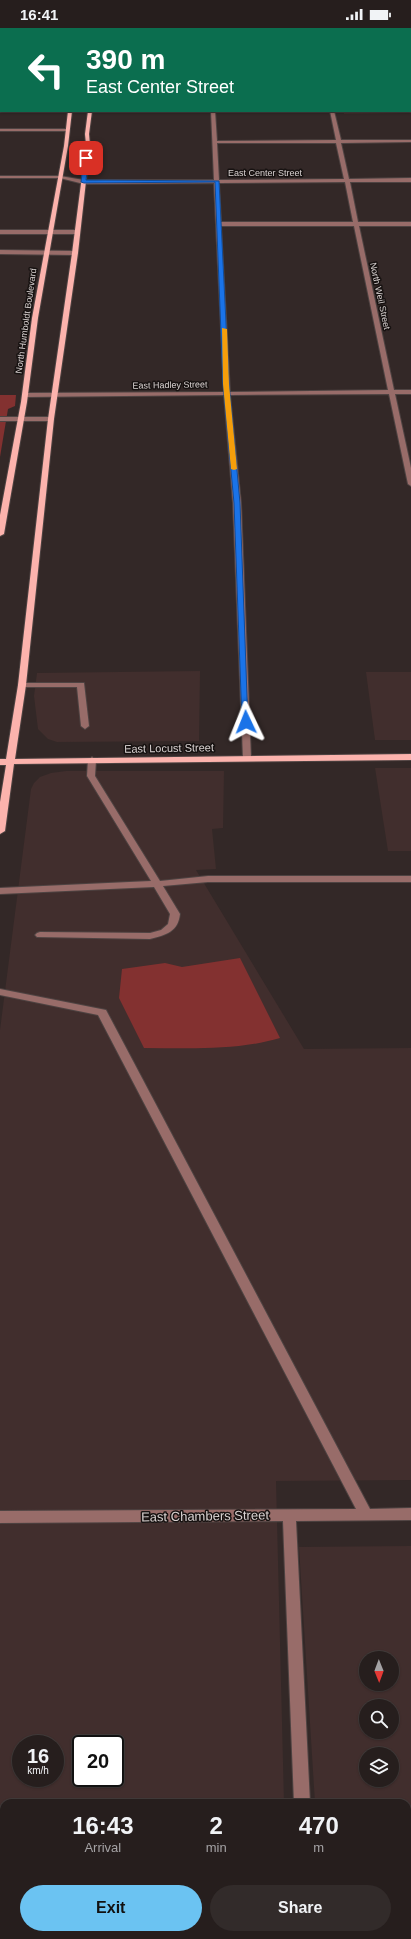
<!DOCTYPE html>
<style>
body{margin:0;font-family:Helvetica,sans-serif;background:#322b2a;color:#f1f3f6;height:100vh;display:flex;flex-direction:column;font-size:15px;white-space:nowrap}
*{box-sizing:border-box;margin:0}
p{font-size:13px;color:#a4a2a4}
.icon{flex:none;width:22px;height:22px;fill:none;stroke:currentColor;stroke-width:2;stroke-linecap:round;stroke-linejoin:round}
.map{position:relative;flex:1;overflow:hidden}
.sheet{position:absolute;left:0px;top:1771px;width:411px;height:140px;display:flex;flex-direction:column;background:#261e1d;border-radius:12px 12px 0 0;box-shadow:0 1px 3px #0004,0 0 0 1px #423c3b}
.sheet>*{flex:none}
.banner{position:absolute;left:0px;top:0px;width:411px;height:84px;box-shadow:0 1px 3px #0004,0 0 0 1px #423c3b;background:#0b6e4f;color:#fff;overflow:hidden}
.needle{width:26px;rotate:179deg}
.fabs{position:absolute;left:359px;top:1623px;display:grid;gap:8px}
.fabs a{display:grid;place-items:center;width:40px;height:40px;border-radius:50%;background:#261e1d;box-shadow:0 1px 3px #0004,0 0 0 1px #423c3b;font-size:20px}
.speed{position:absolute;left:12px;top:1707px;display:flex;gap:8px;font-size:20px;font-weight:700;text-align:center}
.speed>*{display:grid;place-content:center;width:52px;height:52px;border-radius:50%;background:#261e1d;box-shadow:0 1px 3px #0004,0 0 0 1px #423c3b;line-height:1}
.speed small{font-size:10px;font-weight:400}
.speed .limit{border:2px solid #111;border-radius:6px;background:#fff;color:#111}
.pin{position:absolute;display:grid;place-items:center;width:34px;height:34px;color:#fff;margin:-17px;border-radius:8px;box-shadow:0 2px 6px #0006}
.me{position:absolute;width:44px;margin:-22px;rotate:358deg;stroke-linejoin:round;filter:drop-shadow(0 0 3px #0008)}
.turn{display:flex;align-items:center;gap:14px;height:84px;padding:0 20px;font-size:18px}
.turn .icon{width:52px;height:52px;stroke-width:2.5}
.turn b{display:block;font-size:28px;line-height:34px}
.eta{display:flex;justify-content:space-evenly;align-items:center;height:68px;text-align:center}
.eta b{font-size:24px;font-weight:800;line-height:28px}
.action{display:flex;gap:8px;margin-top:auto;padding:8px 20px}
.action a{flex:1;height:46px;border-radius:24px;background:#6bc3f2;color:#111;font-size:16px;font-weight:800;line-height:46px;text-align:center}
.action a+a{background:#322b2a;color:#f1f3f6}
.status{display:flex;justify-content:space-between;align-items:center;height:28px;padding:0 20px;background:#261e1d;direction:ltr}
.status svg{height:11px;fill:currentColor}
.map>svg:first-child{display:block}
.built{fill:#412e2d;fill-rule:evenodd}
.green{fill:#833130}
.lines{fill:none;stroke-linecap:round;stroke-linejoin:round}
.minor-casing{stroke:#4e4342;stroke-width:2}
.major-casing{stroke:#4e4342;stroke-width:2}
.minor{fill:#986c69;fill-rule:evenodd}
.major{fill:#fcb3ad;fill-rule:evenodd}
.route{fill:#1a73e8;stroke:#114b97}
.slow{fill:#f59e0b}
.labels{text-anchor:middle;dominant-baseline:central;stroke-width:3;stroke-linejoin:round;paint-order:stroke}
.far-street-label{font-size:9px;fill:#d9d2d1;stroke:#171211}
.street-label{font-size:11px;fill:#d9d2d1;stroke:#171211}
.near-street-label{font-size:13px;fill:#d9d2d1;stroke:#171211}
</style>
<div class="status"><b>16:41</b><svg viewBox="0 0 49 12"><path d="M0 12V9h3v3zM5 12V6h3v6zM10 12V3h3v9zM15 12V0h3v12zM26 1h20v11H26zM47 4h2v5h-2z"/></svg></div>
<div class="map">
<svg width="411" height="1911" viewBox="0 0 411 1911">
<rect width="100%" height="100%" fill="#332827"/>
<g class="built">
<polygon points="410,17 411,85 344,86 344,83 410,83"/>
<polygon points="200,643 199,713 57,714 48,711 38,701 34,668 37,645"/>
<polygon points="366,644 411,644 411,712 375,712"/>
<polygon points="375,740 411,740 411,823 388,823"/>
<path d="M66 743H224L223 800 212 801 216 841 196 842 304 1021 411 1020V1452L276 1453 284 1775H4V1782H0V1002L31 761 34 755 40 749 51 745ZM21 1716H55V1750H21ZM81 1716H115V1750H81Z"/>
<path d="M411 1518V1911H324V1907H407V1775H315L299 1519ZM366 1630H392V1656H366ZM366 1678H392V1704H366ZM366 1726H392V1752H366Z"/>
</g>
<g class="green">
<polygon points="0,367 16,367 15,378 8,381 0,429"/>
<path d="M240 930 280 1010C236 1023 189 1020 144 1020L119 970 122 941 165 935 182 939Z"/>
</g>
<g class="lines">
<g class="minor-casing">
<g id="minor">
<rect x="207" y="0" width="4" height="1"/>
<rect x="312" y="0" width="4" height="1"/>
<rect x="410" y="13" width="1" height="2"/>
<rect x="0" y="14" width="1" height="2"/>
<rect x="0" y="47" width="1" height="2"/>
<path d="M211 83H215L217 113 336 112 330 83H334L341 112H411V114L341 115 349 151 411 150V154H350L358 194H411V198H359L394 362H411V366H395L411 440V458L408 456 389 366 230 367 241 475 251 730 247 733 243 730 233 475 224 367 26 369 23 367 26 365 224 364 214 155 84 156 60 150H0V148H60L84 152H214ZM217 115H336L344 151 219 152ZM345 154 353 194H221L219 155ZM221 198H354L388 362 230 364Z"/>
<polygon points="0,101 67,101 69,102 67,103 0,103"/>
<polygon points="0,202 77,202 80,204 77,206 0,206"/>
<polygon points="0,222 75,223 78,225 75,227 0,226"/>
<polygon points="0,389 51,389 54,391 51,393 0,393"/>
<polygon points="19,655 84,655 89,698 85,701 81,698 77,659 22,659 18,657"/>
<path d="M92 729 96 732 95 748 160 853 208 848H411V854H208L163 858 180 886C178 904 166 907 150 911L37 909 35 907 37 905 40 904 150 905 161 902 168 896 170 886 154 859 0 866V860L151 853 87 748 88 732Z"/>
<polygon points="0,961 106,982 370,1481 411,1480 411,1492 296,1493 310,1775 294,1775 283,1493 0,1495 0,1483 356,1481 98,987 0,967"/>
<polygon points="299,1907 315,1907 316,1911 300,1911"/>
</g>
</g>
<g class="major-casing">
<g id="major">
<rect x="81" y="0" width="4" height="1"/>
<rect x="99" y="0" width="4" height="1"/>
<polygon points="68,83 72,83 68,118 38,290 27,374 4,506 0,508 0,487 21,374 32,290 64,118"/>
<polygon points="88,83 92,83 89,106 90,117 78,225 54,391 26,657 15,731 411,726 411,732 14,736 5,803 0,806 0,774 6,737 0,737 0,731 6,731 18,657 48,391 72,225 86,117 85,106"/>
</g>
</g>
<use href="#minor" class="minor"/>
<use href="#major" class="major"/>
</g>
<polygon class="route" points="86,129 89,130 86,152 219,153 229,356 240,475 248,696 242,694 234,475 223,356 215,154 84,155 81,154 84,130"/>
<polygon class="slow" points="222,300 227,301 229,356 237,441 234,442 231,441 223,356"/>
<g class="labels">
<g class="far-street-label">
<text x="265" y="145">East Center Street</text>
<text transform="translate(380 268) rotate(78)">North Weil Street</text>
<text transform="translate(26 293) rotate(-82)">North Humboldt Boulevard</text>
<text transform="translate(170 357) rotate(-1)">East Hadley Street</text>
</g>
<g class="street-label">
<text transform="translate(169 720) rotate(-1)">East Locust Street</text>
</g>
<g class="near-street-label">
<text transform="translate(205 1488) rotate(-1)">East Chambers Street</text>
</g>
</g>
</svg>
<div class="fabs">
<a><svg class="needle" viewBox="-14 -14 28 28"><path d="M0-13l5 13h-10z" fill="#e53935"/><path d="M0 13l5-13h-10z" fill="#a4a2a4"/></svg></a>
<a><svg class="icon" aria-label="search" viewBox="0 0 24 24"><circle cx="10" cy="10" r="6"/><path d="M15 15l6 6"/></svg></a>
<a><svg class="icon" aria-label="layers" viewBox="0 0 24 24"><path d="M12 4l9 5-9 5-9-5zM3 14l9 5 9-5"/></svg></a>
</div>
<div class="speed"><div>16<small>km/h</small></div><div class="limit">20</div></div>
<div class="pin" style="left:86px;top:130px;background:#d93025"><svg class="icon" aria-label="arrive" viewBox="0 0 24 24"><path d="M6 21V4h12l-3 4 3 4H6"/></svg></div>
<svg class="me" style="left:246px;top:694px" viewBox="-20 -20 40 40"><path d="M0-17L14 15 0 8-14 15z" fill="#1a73e8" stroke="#fff" stroke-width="4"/></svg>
<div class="banner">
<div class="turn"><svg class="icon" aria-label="left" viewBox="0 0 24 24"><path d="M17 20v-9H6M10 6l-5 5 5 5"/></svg><div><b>390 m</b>East Center Street</div></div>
</div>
<section class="sheet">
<div class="eta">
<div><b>16:43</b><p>Arrival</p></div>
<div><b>2</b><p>min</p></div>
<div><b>470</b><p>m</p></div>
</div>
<div class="action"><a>Exit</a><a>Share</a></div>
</section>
</div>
